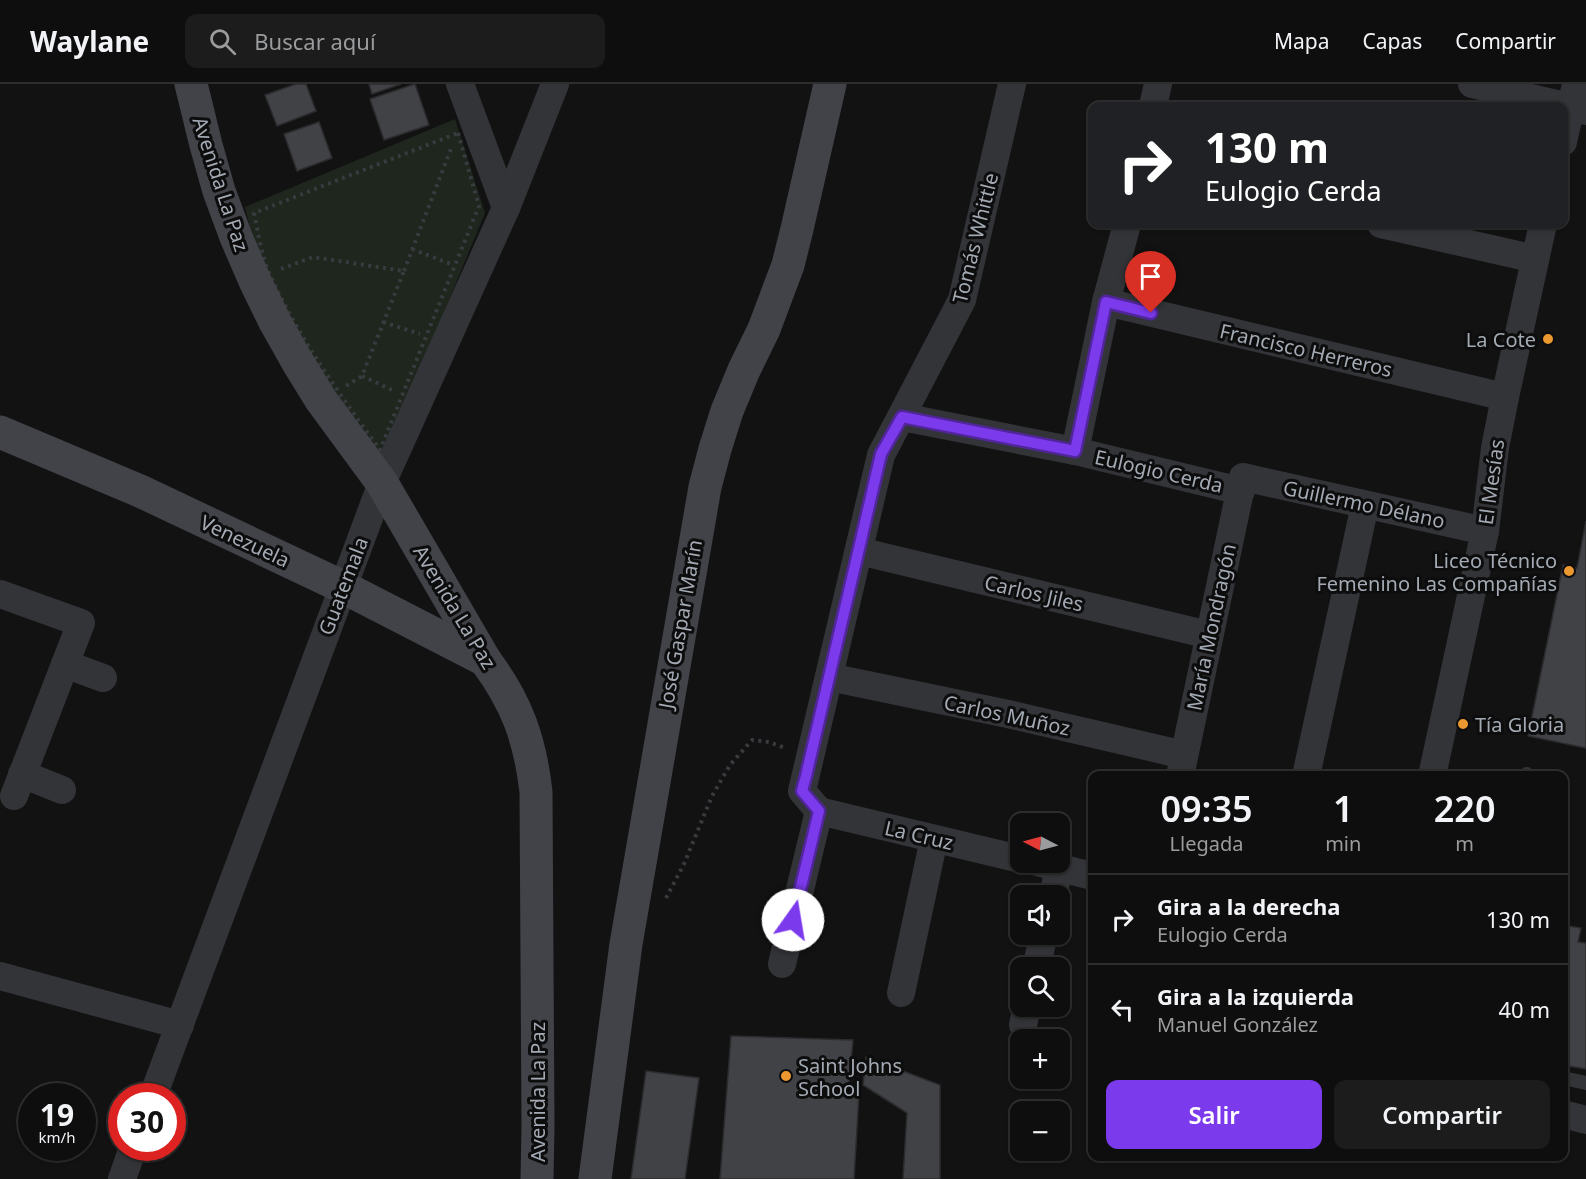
<!DOCTYPE html>
<html lang="es">
<meta charset="utf-8">
<style>
body{margin:0;font-family:"Noto Sans",sans-serif;background:#1c1c1c;color:#f1f3f6;height:100vh;display:flex;flex-direction:column;font-size:22px;white-space:nowrap}
*{box-sizing:border-box;margin:0}
p{font-size:20px;color:#9b9c9e}
.icon{flex:none;width:33px;height:33px;fill:none;stroke:currentColor;stroke-width:2;stroke-linecap:round;stroke-linejoin:round}
.map{position:relative;flex:1;overflow:hidden}
.drawer{position:absolute;left:1088px;top:687px;width:480px;height:390px;display:flex;flex-direction:column;background:#0e0e0e;border-radius:12px;box-shadow:0 2px 4px #0004,0 0 0 2px #2e2e2e}
.drawer>*{flex:none}
.top-card{position:absolute;left:1088px;top:18px;width:480px;height:126px;border-radius:12px;box-shadow:0 2px 4px #0004,0 0 0 2px #2e2e2e;background:#202124;color:#fff;overflow:hidden}
.needle{width:39px;rotate:276deg}
.fabs{position:absolute;left:1010px;top:729px;display:grid;gap:12px}
.fabs a{display:grid;place-items:center;width:60px;height:60px;border-radius:12px;background:#0e0e0e;box-shadow:0 2px 4px #0004,0 0 0 2px #2e2e2e;font-size:30px}
.speed{position:absolute;left:18px;top:999px;display:flex;gap:12px;font-size:30px;font-weight:700;text-align:center}
.speed>*{display:grid;place-content:center;width:78px;height:78px;border-radius:50%;background:#0e0e0e;box-shadow:0 2px 4px #0004,0 0 0 2px #2e2e2e;line-height:1}
.speed small{font-size:15px;font-weight:400}
.speed .limit{border:9px solid #d22;background:#fff;color:#111}
.pin{position:absolute;display:grid;place-items:center;width:51px;height:51px;color:#fff;margin:-62px -26px;border-radius:50% 50% 50% 0;rotate:-45deg;box-shadow:0 0 6px #0007}
.pin .icon{rotate:45deg}
.me{position:absolute;width:66px;margin:-33px;rotate:13deg;stroke-linejoin:round;filter:drop-shadow(0 0 4px #0008)}
.turn{display:flex;align-items:center;gap:21px;height:126px;padding:0 18px;font-size:27px}
.turn .icon{width:78px;height:78px;stroke-width:2.5}
.turn b{display:block;font-size:42px;line-height:51px}
.eta{display:flex;justify-content:space-evenly;align-items:center;height:102px;text-align:center}
.eta b{font-size:36px;font-weight:600;line-height:42px}
.action{display:flex;gap:12px;margin-top:auto;padding:12px 18px}
.action a{flex:1;height:69px;border-radius:12px;background:#7c3aed;color:#fff;font-size:24px;font-weight:600;line-height:69px;text-align:center}
.action a+a{background:#1c1c1c;color:#f1f3f6}
ul{padding:0;list-style:none}
li{display:flex;align-items:center;gap:18px;height:90px;padding:0 18px;border-top:2px solid #2e2e2e}
li div{flex:1}
li b{display:block;font-size:22px}
li em{font-style:normal}
header{display:flex;align-items:center;gap:36px;box-sizing:border-box;height:84px;padding:0 30px;background:#0e0e0e;border-bottom:2px solid #2e2e2e}
header strong{font-size:28px}
nav{display:flex;gap:33px;margin-inline-start:auto;font-size:21px}
.search{width:420px;height:54px;background:#1c1c1c;display:flex;align-items:center;gap:15px;box-sizing:border-box;padding:0 21px;border-radius:12px;color:#9b9c9e;font-size:22px}
.map>svg:first-child{display:block}
.green{fill:#1e261e}
.building{fill:#414246;stroke:#2c2c2f;stroke-width:1.5}
.lines{fill:none;stroke-linecap:round;stroke-linejoin:round}
.path{stroke:#393b3f;stroke-width:4;stroke-dasharray:3 4.5;stroke-linecap:butt}
.lane{stroke:#333438;stroke-width:14}
.street{stroke:#333438;stroke-width:28}
.secondary{stroke:#414348;stroke-width:33}
.route-casing{stroke:#51269a;stroke-width:15}
.route{stroke:#7c3aed;stroke-width:10}
.poi-dot{fill:#ec9831;stroke:#0d0d0e;stroke-width:2}
.labels{text-anchor:middle;dominant-baseline:central;stroke-width:6;stroke-linejoin:round;paint-order:stroke}
.street-label{font-size:20px;fill:#a3aab3;stroke:#0d0d0e}
.poi-label{font-size:20px;fill:#a3aab3;stroke:#0d0d0e;text-anchor:end}
</style>
<header>
<strong>Waylane</strong>
<div class="search"><svg class="icon" aria-label="search" viewBox="0 0 24 24"><circle cx="10" cy="10" r="6"/><path d="M15 15l6 6"/></svg>Buscar aquí</div>
<nav><a>Mapa</a><a>Capas</a><a>Compartir</a></nav>
</header>
<div class="map">
<svg width="1586" height="1095" viewBox="0 0 1586 1095">
<rect width="100%" height="100%" fill="#121213"/>
<polygon class="green" points="455,35 485,129 382,378 279,224 260,188 245,123"/>
<g class="building">
<polygon points="296,0 306,0 316,27 277,42 265,11"/>
<polygon points="369,0 401,0 372,10"/>
<polygon points="415,0 429,41 384,56 370,15"/>
<polygon points="319,38 332,74 297,87 284,50"/>
<polygon points="1586,437 1586,664 1528,652 1563,481 1577,484"/>
<polygon points="1563,841 1581,844 1578,858 1586,859 1586,985 1563,981"/>
<polygon points="731,952 853,956 848,1009 859,1010 854,1095 720,1095"/>
<polygon points="866,973 940,1001 940,1095 903,1095 907,1029 863,1001"/>
<polygon points="646,987 699,994 685,1095 631,1095"/>
</g>
<g class="lines">
<g class="path">
<path d="M458 49 479 122 380 366C340 311 299 254 270 191 262 174 258 148 254 129Z"/>
<polyline points="412,165 451,180"/>
<polyline points="281,185 313,173 404,187 362,292 346,302"/>
<polyline points="404,187 452,62"/>
<polyline points="383,238 420,250"/>
<polyline points="362,292 394,307"/>
<polyline points="666,814 684,780 712,712 730,681 752,656 769,658 785,664"/>
</g>
<g class="lane">
<polyline points="1526,692 1527,690"/>
<polyline points="1563,994 1586,999"/>
</g>
<g class="street">
<polyline points="460,0 506,124"/>
<polyline points="1472,0 1586,27"/>
<polyline points="1153,22 1158,0"/>
<polyline points="1563,58 1576,0"/>
<polyline points="1381,140 1535,175"/>
<polyline points="1106,218 1505,313"/>
<polyline points="902,333 1075,367 1241,407"/>
<polyline points="1075,367 1106,218 1127,140"/>
<polyline points="859,467 1209,551"/>
<polyline points="0,510 81,539 14,712"/>
<polyline points="65,580 103,594"/>
<polyline points="829,593 1008,630 1184,671"/>
<polyline points="22,690 62,706"/>
<polyline points="1180,692 1243,393 1485,447"/>
<polyline points="1306,692 1365,421"/>
<polyline points="1432,692 1485,447 1495,364 1505,313 1543,140"/>
<polyline points="819,727 1020,775"/>
<polyline points="1037,778 1092,792"/>
<polyline points="1053,812 1059,784"/>
<polyline points="782,880 819,727 802,707 881,371 962,216 1012,0"/>
<polyline points="1036,884 1044,850"/>
<polyline points="0,892 180,941"/>
<polyline points="901,909 934,755"/>
<polyline points="1023,941 1027,922"/>
<polyline points="153,1012 382,399 506,124 555,0"/>
<polyline points="1563,1030 1586,1036"/>
<polyline points="122,1095 133,1064"/>
</g>
<g class="secondary">
<path d="M191 0 206 61 219 107 236 153 255 197 275 238 297 277 321 316 382 399 485 576C517 619 530 655 536 708L538 1042 537 1095"/>
<polyline points="0,348 140,407 343,503 485,576"/>
<polyline points="595,1095 626,860 705,403 715,365 727,327 744,286 764,245 788,181 797,145 830,0"/>
</g>
</g>
<g class="lines">
<g class="route-casing">
<polyline id="route" points="793,836 819,727 802,707 806,692 881,370 902,333 1075,367 1106,218 1151,229"/>
</g>
<use href="#route" class="route"/>
</g>
<g class="poi-dot">
<circle cx="1548" cy="255" r="6"/>
<circle cx="1569" cy="487" r="6"/>
<circle cx="1463" cy="640" r="6"/>
<circle cx="786" cy="992" r="6"/>
</g>
<g class="labels">
<g class="street-label">
<text transform="translate(221 100) rotate(72)">Avenida La Paz</text>
<text transform="translate(975 154) rotate(-76)">Tomás Whittle</text>
<text transform="translate(1306 266) rotate(13)">Francisco Herreros</text>
<text transform="translate(1159 387) rotate(13)">Eulogio Cerda</text>
<text transform="translate(1491 398) rotate(-82)">El Mesías</text>
<text transform="translate(1364 420) rotate(12)">Guillermo Délano</text>
<text transform="translate(245 457) rotate(25)">Venezuela</text>
<text transform="translate(343 502) rotate(-69)">Guatemala</text>
<text transform="translate(1034 509) rotate(13)">Carlos Jiles</text>
<text transform="translate(455 523) rotate(59)">Avenida La Paz</text>
<text transform="translate(680 540) rotate(-80)">José Gaspar Marín</text>
<text transform="translate(1211 543) rotate(-78)">María Mondragón</text>
<text transform="translate(1007 631) rotate(12)">Carlos Muñoz</text>
<text transform="translate(919 751) rotate(13)">La Cruz</text>
<text transform="translate(537 1008) rotate(-90)">Avenida La Paz</text>
</g>
<g class="poi-label">
<text x="1536" y="255">La Cote</text>
<text x="1557" y="476">Liceo Técnico<tspan x="1557" dy="23">Femenino Las Compañías</tspan></text>
<text x="1475" y="640" text-anchor="start">Tía Gloria</text>
<text x="798" y="981" text-anchor="start">Saint Johns<tspan x="798" dy="23">School</tspan></text>
</g>
</g>
</svg>
<div class="fabs">
<a><svg class="needle" viewBox="-14 -14 28 28"><path d="M0-13l5 13h-10z" fill="#e53935"/><path d="M0 13l5-13h-10z" fill="#9b9c9e"/></svg></a>
<a><svg class="icon" aria-label="sound" viewBox="0 0 24 24"><path d="M4 9h4l5-4v14l-5-4H4zM17 9q2 3 0 6"/></svg></a>
<a><svg class="icon" aria-label="search" viewBox="0 0 24 24"><circle cx="10" cy="10" r="6"/><path d="M15 15l6 6"/></svg></a>
<a>+</a>
<a>−</a>
</div>
<div class="speed"><div>19<small>km/h</small></div><div class="limit">30</div></div>
<div class="pin" style="left:1151px;top:229px;background:#d93025"><svg class="icon" aria-label="arrive" viewBox="0 0 24 24"><path d="M6 21V4h12l-3 4 3 4H6"/></svg></div>
<svg class="me" style="left:793px;top:836px" viewBox="-20 -20 40 40"><circle r="19" fill="#fff"/><path d="M0-13L10 11 0 6-10 11z" fill="#7c3aed"/></svg>
<div class="top-card">
<div class="turn"><svg class="icon" aria-label="right" viewBox="0 0 24 24"><path d="M7 20v-9h11M14 6l5 5-5 5"/></svg><div><b>130 m</b>Eulogio Cerda</div></div>
</div>
<section class="drawer">
<div class="eta">
<div><b>09:35</b><p>Llegada</p></div>
<div><b>1</b><p>min</p></div>
<div><b>220</b><p>m</p></div>
</div>
<ul>
<li><svg class="icon" aria-label="right" viewBox="0 0 24 24"><path d="M7 20v-9h11M14 6l5 5-5 5"/></svg><div><b>Gira a la derecha</b><p>Eulogio Cerda</p></div><em>130 m</em></li>
<li><svg class="icon" aria-label="left" viewBox="0 0 24 24"><path d="M17 20v-9H6M10 6l-5 5 5 5"/></svg><div><b>Gira a la izquierda</b><p>Manuel González</p></div><em>40 m</em></li>
</ul>
<div class="action"><a>Salir</a><a>Compartir</a></div>
</section>
</div>
